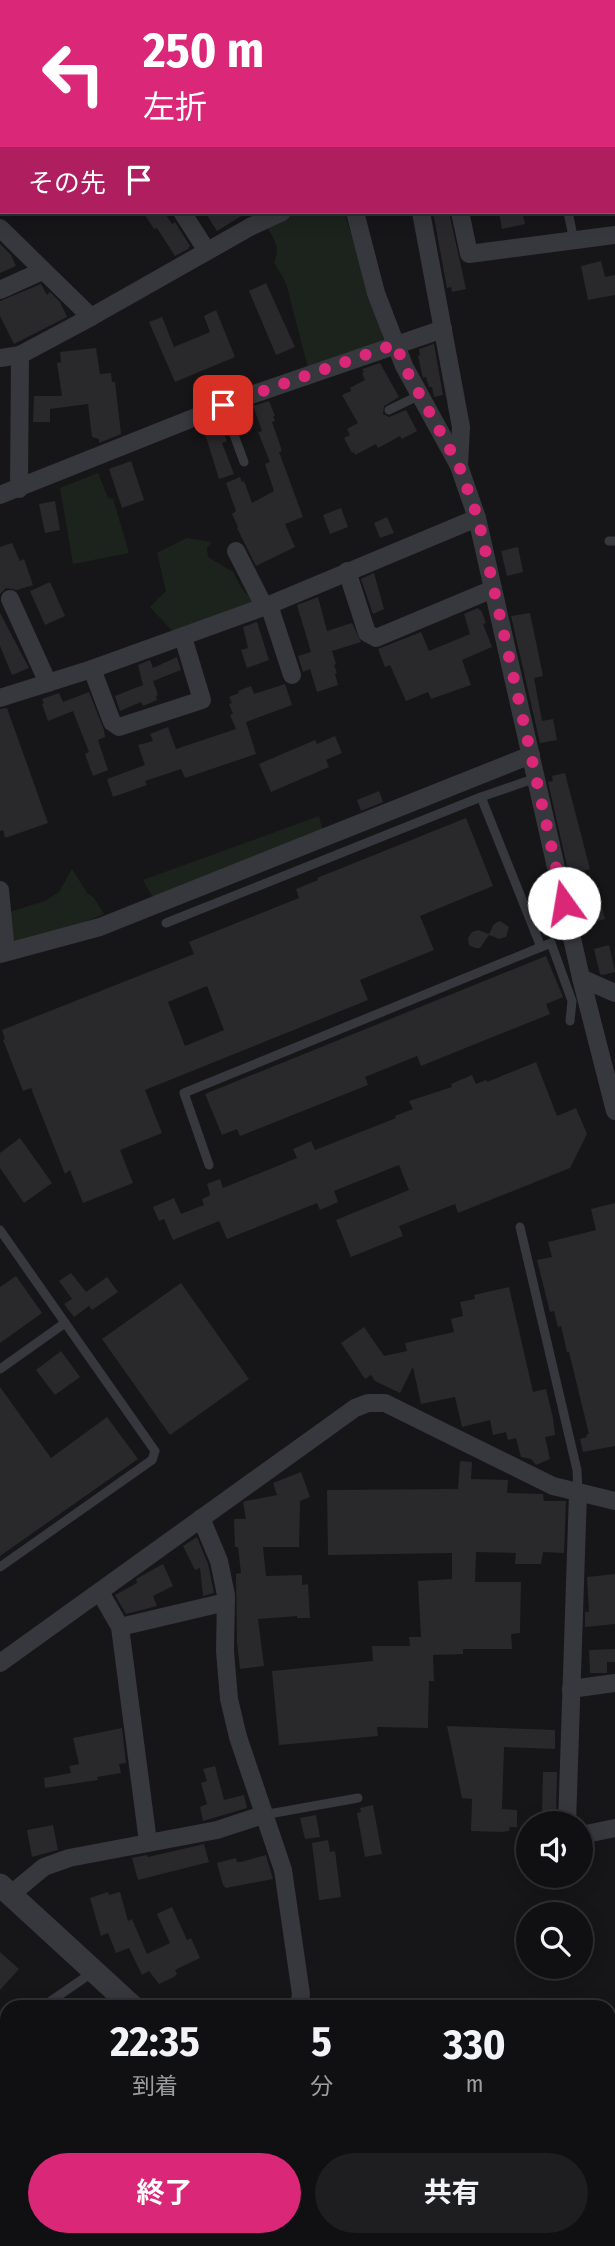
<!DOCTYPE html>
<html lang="ja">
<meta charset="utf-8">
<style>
body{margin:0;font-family:"Fira Sans Condensed","Noto Sans JP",sans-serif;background:#1e1e20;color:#f1f3f6;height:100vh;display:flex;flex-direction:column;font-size:26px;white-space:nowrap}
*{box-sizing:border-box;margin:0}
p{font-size:23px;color:#9c9d9f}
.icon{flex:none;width:38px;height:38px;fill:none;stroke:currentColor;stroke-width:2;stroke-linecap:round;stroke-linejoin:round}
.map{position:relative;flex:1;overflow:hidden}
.details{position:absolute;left:0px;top:2000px;width:616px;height:247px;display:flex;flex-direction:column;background:#101012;border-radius:21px 21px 0 0;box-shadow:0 4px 18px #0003,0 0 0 2px #303032}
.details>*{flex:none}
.banner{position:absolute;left:0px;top:0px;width:616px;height:214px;box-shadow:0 4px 18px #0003,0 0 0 2px #303032;background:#db2777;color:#fff;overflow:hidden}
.buttons{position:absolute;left:516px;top:1811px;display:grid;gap:14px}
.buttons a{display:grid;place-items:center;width:77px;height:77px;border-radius:50%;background:#101012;box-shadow:0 4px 18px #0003,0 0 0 2px #303032;font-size:35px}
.pin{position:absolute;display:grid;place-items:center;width:60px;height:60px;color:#fff;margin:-30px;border-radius:14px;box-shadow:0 4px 10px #0006}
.me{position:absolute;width:77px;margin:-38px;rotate:347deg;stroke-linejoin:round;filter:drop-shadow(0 0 5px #0008)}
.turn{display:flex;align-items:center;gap:24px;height:147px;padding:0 28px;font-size:32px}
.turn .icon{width:91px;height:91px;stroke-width:2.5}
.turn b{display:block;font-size:49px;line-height:60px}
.then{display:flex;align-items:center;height:66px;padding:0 28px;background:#0003;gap:14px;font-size:26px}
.eta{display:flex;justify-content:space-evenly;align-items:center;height:119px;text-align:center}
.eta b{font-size:42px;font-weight:700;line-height:49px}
.button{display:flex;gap:14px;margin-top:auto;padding:14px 28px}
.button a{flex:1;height:80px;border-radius:42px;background:#db2777;color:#fff;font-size:28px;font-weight:700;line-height:80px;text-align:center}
.button a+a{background:#1e1e20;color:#f1f3f6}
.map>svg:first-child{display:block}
.green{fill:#1c231d}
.building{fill:#29292c;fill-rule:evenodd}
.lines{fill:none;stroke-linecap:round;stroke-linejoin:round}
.service{stroke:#37383d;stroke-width:9}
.minor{stroke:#37383d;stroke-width:18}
.tertiary{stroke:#37383d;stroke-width:23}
.route{stroke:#db2777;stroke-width:12;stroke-dasharray:0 21.6}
</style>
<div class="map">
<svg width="615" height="2246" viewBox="0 0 615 2246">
<rect width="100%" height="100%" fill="#161618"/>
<g class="green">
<path d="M298 212H344L381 327 383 339 374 348 308 368 286 283 274 262C281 248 274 238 266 226Z"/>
<polygon points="98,473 108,498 113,499 129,553 73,564 60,488"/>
<polygon points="187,538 212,542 207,548 208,557 233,572 242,589 257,604 173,632 150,607 166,591 157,553"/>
<polygon points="319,816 323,832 154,899 143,880"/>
<polygon points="72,869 87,893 94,898 104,914 78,925 16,942 10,936 9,912 45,901 59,892"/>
</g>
<g class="building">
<polygon points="143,212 164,212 172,224 175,222 190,246 188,249 175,256 157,228 154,229"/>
<polygon points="205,212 248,212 217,231"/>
<polygon points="433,212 449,212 466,289 452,292 451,287 447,288"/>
<polygon points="499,212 522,212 525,224 502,229"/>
<polygon points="0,244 11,255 16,266 0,273"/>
<polygon points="601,261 605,277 615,275 615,295 588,300 581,266"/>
<polygon points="266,283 295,347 276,355 249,291"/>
<polygon points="41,284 47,295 50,292 60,302 67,317 14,344 0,316 0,301"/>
<polygon points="216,310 235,357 175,382 149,322 162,317 174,347 210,332 204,316"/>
<polygon points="434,344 443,395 434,397 432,387 429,387 426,377 423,378 422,374 418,356 420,355 419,349"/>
<polygon points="96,348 100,374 111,373 112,382 115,382 121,434 99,443 99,439 92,437 88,404 50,409 50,422 33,422 34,396 62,396 57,363 61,362 60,352"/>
<polygon points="380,363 399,397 384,406 383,414 389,417 406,410 417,431 402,439 400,436 378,448 376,444 355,455 354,452 352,453 344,438 350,435 347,429 358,423 342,395 351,391 350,388 365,380 362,373 364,372 362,369"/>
<polygon points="269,401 275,416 273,416 275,421 272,422 282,451 279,452 303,517 285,524 295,547 256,566 237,528 238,527 232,514 236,511 226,483 240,477 242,482 244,481 252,503 274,491 265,464 270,462 258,432 262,431 253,406"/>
<polygon points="219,421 227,441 222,443 234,474 219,479 203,427"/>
<polygon points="131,461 144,500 122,508 109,469"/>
<polygon points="55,501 60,530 45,533 39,504"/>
<polygon points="341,508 348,527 330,534 323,515"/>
<polygon points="387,517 394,533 380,538 374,523"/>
<polygon points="12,543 20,561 24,559 33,585 17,590 6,588 0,594 0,547"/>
<polygon points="518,547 523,572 507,576 501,551"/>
<polygon points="374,573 384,609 373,614 361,579"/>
<polygon points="50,582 65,616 45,625 30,591"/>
<polygon points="318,597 327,631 352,623 361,642 332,651 336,664 334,665 337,673 335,674 338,685 317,692 310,669 303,672 298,656 311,652 297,605"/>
<polygon points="478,608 479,610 481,610 486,623 483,624 492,647 462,660 471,685 431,699 428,692 406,701 390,665 385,667 378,649 421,632 429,651 470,634 464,614"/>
<polygon points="0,613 29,668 12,675 0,646"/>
<polygon points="530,613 543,676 534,678 542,721 553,719 557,740 540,743 511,616"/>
<polygon points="257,622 269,660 247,668 241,650 248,648 243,627"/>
<polygon points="177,657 181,670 153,681 158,695 156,696 157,700 143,706 141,702 120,711 115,696 143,685 138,665 150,660 153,668"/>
<polygon points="285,684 292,705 246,722 256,754 185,778 181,769 145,781 147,785 113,797 107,779 145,765 138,745 153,741 150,734 168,727 176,749 236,729 230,715 233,714 229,704 232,703 229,697 239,693 238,691 251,686 254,694"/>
<polygon points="89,692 104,730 105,737 98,740 108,770 93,776 85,754 89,752 73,711 48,721 42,704 44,703 42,699 59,693 63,702"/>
<polygon points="7,708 48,823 5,838 3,830 0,831 0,709"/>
<polygon points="335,736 342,753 326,760 329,767 271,792 259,764 315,740 317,744"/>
<polygon points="565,773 590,869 569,875 548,782 553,781 552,776"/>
<polygon points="379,791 383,802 361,811 357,800"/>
<path d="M466 818 493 886 420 916 434 950 360 980 368 1000 145 1090 162 1133 120 1150 133 1183 83 1203 70 1170 65 1174 31 1088 23 1091 3 1040 5 1039 2 1030 194 954 189 942 299 898 296 889 318 880 317 878ZM207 986 224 1030 185 1046 168 1002Z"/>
<polygon points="598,893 605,919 588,924 581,897"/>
<polygon points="500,921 509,927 506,937 499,939 489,935 480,948 475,948 469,945 468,938 472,932 478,930 489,934 494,924"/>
<polygon points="609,945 615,972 603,975 600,974 594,949"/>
<polygon points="546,956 563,997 546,1004 550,1014 421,1066 417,1056 365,1077 368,1085 240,1136 237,1129 222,1135 205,1094"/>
<polygon points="536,1062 557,1116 576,1108 587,1134 570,1168 458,1213 455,1204 399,1226 403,1236 351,1257 336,1220 409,1190 399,1165 334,1191 338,1202 320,1210 317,1203 227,1239 219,1221 173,1240 164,1219 159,1221 153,1207 174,1198 181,1214 204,1205 202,1199 209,1196 210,1193 207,1184 220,1179 223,1188 297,1158 293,1149 311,1141 315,1150 396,1118 395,1116 413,1109 409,1101 452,1087 451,1084 472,1075 476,1084 486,1080 487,1082"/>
<polygon points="20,1138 52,1183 24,1203 0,1168 0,1153"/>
<polygon points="615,1203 615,1446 583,1452 580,1439 587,1437 586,1435 589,1434 569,1352 567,1352 561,1326 558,1327 554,1311 550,1312 537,1260 552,1257 548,1242 596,1230 591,1209"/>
<polygon points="71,1273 86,1292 107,1277 118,1292 92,1310 89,1306 74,1317 64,1304 72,1299 59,1281"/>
<polygon points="16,1276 42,1313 0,1343 0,1287"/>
<polygon points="181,1283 249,1379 170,1435 102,1339"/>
<polygon points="509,1287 533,1392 546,1389 553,1418 555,1435 545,1437 550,1459 536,1465 531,1459 521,1457 516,1438 508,1440 506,1432 493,1435 490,1420 462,1427 455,1397 421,1404 413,1367 400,1393 375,1381 371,1375 365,1379 341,1343 364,1327 384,1356 407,1351 405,1343 454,1332 451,1319 463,1316 460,1302 475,1299 474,1295"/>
<polygon points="61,1351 80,1377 55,1395 36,1370"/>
<polygon points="0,1387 51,1458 107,1417 138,1459 0,1556"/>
<polygon points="460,1461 472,1462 471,1479 508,1480 507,1493 543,1494 544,1501 566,1501 564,1553 543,1552 541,1564 515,1564 516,1553 476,1552 475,1582 521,1582 520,1633 511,1634 512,1649 463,1649 463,1654 433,1655 434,1681 429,1681 428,1728 377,1727 378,1736 279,1745 272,1671 373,1661 372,1646 410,1646 409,1637 421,1637 418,1581 452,1579 452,1553 328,1555 327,1490 458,1489"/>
<polygon points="301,1472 310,1497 300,1501 299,1547 263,1547 266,1576 302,1575 302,1585 308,1584 310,1618 297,1618 297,1616 258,1619 264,1666 240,1669 237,1642 236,1574 241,1573 238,1547 235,1547 234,1519 246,1519 243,1502 246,1501 277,1495 273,1483"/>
<polygon points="197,1537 208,1564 214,1593 203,1596 200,1568 195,1570 183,1546"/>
<polygon points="163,1564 173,1586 153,1596 157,1606 126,1614 115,1595 137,1583 136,1579"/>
<polygon points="615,1574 615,1624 585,1627 585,1612 589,1612 587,1577"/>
<polygon points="615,1649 615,1662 607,1662 607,1673 590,1673 589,1650"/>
<polygon points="447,1726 555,1730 555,1749 504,1747 502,1809 517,1810 517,1827 510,1827 509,1831 501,1832 471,1831 472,1799 462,1798"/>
<polygon points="122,1728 126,1763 119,1764 121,1773 97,1777 98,1780 45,1788 44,1778 71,1773 69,1766 79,1764 73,1738"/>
<polygon points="215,1766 224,1800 244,1795 247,1808 203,1821 200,1807 207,1804 201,1783 207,1781 203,1769"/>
<polygon points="543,1772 557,1772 556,1814 542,1814"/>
<polygon points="373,1805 382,1854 365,1857 357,1813 361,1812 360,1808"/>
<polygon points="316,1815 320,1837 305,1839 300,1818"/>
<polygon points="53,1825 58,1850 32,1857 27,1830"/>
<polygon points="328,1840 330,1852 335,1851 341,1897 321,1900 319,1900 312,1843"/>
<polygon points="204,1844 209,1862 138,1880 132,1858 147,1855 148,1857"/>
<polygon points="266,1855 273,1879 226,1888 223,1885 217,1863 236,1858 237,1862 241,1862"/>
<polygon points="108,1892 109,1895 120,1892 128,1921 132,1919 147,1954 170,1943 157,1914 172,1907 187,1940 191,1938 200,1958 175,1970 177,1974 174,1977 159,1984 149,1971 142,1975 129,1948 116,1953 108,1933 101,1936 90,1898"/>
<polygon points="0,1952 19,1969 0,1990"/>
</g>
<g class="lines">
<g class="service">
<polyline points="614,204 615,208"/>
<polyline points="568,212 574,241"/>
<polyline points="223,405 244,462"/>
<polyline points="389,410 420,395"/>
<polyline points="609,541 615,541"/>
<polyline points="166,923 481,797"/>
<polyline points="541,947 551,943 572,1001 570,1021"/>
<polyline points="209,1165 184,1093 541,947 481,797 536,778"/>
<polyline points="520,1227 577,1470 578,1493"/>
<polyline points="0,1230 155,1451 152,1460 0,1567"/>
<polyline points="0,1369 65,1323"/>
<polyline points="263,1815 358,1798"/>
<polyline points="42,2007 93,1972"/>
<polyline points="0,2032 7,2028"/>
</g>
<g class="minor">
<polyline points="300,0 301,2"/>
<polyline points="416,0 416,2"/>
<polyline points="182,212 207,251"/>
<polyline points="355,212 376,293 404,366 459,466 477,518 581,978 615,1111"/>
<polyline points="421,212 461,427 459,466"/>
<polyline points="460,212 469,254 615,235"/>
<polyline points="0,228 91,317 250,227 282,212"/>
<polyline points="0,290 42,271"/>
<polyline points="0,358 20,355 91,317"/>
<polyline points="19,489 20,355"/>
<polyline points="0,495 251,395 443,329"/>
<polyline points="236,551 264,606"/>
<polyline points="347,571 367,633 376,638 493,589"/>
<polyline points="10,599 48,683"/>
<polyline points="269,605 292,675"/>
<polyline points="92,669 112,722 119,727 202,700 183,637"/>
<polyline points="0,698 92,669 269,605 477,518"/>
<polyline points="0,890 6,952"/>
<polyline points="0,954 100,927 531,755"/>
<polyline points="581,978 615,993"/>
<polyline points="201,1518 219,1561 226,1595 225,1651 229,1699 238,1737 283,1870 301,1994 299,2007"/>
<polyline points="100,1592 120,1627 148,1842"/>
<polyline points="120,1627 226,1602"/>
<polyline points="0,1663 355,1408 368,1403 385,1403 553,1486 615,1501"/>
<polyline points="571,1689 615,1683"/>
<polyline points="567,1824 578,1493"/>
<polyline points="581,1835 615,1828"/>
<polyline points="10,1895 44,1867 69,1858 217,1830 263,1815"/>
<polyline points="0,2182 7,2189"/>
<polyline points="60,2240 66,2246"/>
<polyline points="544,2246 544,2240"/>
</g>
<g class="tertiary">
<polyline points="0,1885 133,2007"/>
<polyline points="313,2240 316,2246"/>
</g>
</g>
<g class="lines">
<polyline class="route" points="223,405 396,344 404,366 459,466 478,518 564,903"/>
</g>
</svg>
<div class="buttons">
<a><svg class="icon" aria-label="sound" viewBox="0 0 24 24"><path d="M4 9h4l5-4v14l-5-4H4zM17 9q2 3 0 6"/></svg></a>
<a><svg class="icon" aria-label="search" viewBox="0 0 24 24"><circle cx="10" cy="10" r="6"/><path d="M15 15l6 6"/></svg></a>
</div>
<div class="pin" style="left:223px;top:405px;background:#d93025"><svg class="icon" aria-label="arrive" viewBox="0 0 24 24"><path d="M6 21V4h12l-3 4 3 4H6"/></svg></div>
<svg class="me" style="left:564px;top:903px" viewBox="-20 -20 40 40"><circle r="19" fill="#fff"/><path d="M0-13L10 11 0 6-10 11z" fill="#db2777"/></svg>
<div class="banner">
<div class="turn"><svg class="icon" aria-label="left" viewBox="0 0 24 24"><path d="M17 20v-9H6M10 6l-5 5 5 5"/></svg><div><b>250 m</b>左折</div></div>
<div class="then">その先<svg class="icon" aria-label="arrive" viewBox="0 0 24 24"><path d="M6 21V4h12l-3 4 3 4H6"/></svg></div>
</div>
<section class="details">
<div class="eta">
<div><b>22:35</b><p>到着</p></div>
<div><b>5</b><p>分</p></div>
<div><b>330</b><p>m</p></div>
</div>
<div class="button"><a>終了</a><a>共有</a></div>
</section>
</div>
